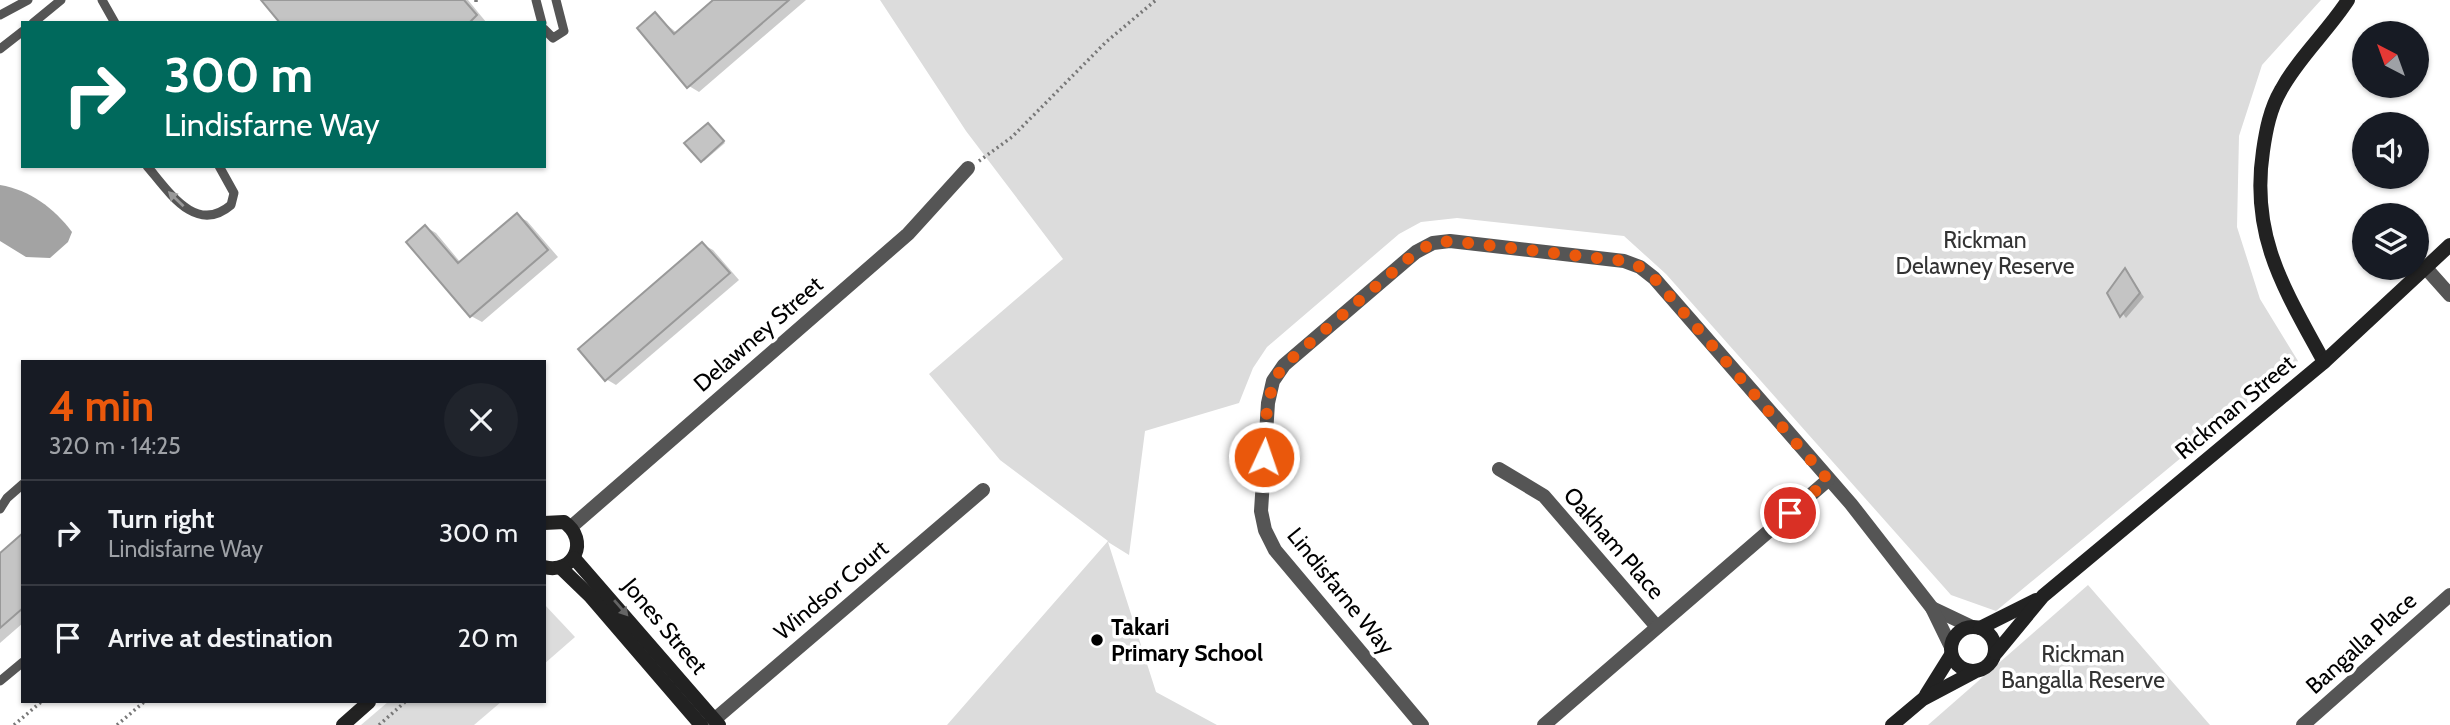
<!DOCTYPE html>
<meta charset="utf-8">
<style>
body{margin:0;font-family:Cabin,sans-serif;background:#20242c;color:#f1f3f6;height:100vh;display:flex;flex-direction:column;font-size:26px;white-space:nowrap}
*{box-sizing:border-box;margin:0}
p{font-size:23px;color:#9ea1a6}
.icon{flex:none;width:38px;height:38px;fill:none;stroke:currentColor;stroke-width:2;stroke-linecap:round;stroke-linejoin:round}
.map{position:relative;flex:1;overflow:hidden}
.drawer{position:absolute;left:21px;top:360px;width:525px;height:343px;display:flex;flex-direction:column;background:#171b24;border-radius:0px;box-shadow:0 2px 5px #0004}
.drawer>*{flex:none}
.hud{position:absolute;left:21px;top:21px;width:525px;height:147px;border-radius:0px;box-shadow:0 2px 5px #0004;background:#00695c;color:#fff;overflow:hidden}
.needle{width:46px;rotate:319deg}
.buttons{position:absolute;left:2352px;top:21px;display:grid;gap:14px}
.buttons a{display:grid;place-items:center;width:77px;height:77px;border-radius:50%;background:#171b24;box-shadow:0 2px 5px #0004;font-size:35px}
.pin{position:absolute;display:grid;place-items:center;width:60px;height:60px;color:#fff;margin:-30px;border:4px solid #fff;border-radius:50%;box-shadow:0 2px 7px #0007}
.me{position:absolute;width:77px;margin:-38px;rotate:3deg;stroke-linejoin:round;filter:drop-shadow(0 0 5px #0008)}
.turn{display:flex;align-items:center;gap:24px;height:147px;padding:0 28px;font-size:32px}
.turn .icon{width:91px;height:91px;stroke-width:2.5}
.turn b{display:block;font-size:49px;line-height:60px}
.round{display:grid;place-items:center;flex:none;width:74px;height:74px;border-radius:37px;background:#20242c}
.summary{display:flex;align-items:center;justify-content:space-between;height:119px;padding:0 28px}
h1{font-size:42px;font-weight:700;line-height:52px;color:#ea580c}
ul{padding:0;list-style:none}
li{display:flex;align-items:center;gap:21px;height:105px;padding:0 28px;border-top:2px solid #363941}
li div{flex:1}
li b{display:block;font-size:26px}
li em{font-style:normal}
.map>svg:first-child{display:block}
.green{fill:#dcdcdc}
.water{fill:#a3a3a3}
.shadow{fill:#0003}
.building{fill:#c4c4c4;stroke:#999;stroke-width:2}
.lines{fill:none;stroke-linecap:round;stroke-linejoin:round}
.path{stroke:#777;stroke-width:3.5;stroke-dasharray:2 3.5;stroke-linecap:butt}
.lane{stroke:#555;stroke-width:9}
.street{stroke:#555;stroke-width:14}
.secondary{stroke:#222;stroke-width:14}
.oneway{fill:#999}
.oneway2{fill:#646464}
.route{stroke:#ea580c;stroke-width:12;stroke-dasharray:0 21.6}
.poi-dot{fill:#000;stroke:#fff;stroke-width:2.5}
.labels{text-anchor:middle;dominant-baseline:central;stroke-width:7;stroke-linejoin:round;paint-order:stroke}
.park-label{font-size:23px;fill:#333;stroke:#fff}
.street-label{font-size:23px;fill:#000;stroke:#fff}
.poi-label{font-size:23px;font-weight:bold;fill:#000;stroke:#fff;text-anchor:start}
</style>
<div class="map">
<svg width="2450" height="725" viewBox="0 0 2450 725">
<rect width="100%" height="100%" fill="#fff"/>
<g class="green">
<polygon points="880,0 2321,0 2262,65 2239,136 2237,227 2260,299 2298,361 1996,611 1951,595 1666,274 1624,236 1457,218 1421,222 1399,234 1267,347 1253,368 1239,403 1145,431 1129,555 1108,542 1156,692 1217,725 947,725 1108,541 1000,460 929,374 1063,259 966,131"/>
<polygon points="2088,585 2210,725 1928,725"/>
<polygon points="544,604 575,637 544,664"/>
<polygon points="388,702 501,702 474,725 361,725"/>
</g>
<path class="water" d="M0 185C30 190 54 208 72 232L68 242 50 258 26 257 0 241Z"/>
<g class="shadow">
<polygon points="263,0 468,0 486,22 283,23"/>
<polygon points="715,0 806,0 699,92 689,86 655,15 677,33"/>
<polygon points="710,126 725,143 704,161 702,160"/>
<polygon points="517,216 527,221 558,257 482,322 471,316 408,242 426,227 436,233 461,263"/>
<polygon points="702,244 713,250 739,280 616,385 606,379"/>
<polygon points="2125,270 2144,297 2126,318 2109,294"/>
<polygon points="23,536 23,623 0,643 0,555"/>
</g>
<g class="building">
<polygon points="261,0 464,0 477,15 469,23 280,23"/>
<polygon points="713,0 789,0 687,88 637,28 655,12 674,34"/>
<polygon points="708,123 724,141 701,162 684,143"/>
<polygon points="517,213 548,250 470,317 406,242 425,225 458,263"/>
<polygon points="702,242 730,273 605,381 578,349"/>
<polygon points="2125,268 2140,293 2120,317 2107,293"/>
<polygon points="23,533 23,608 0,628 0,553"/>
</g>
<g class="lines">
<g class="path">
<polyline points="476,0 476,2"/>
<polyline points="979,161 1012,137 1106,42 1156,0"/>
<polyline points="14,725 41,702"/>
<polyline points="117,725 144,702"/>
<polyline points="379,725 405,702"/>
</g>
<g class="lane">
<polyline points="102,0 115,23"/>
<polyline points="536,0 542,23"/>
<polyline points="0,15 28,0"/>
<polyline points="33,23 61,0"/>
<polyline points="544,29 553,38 564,31 556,0"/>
<polyline points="0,49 23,31"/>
<path d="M147 166C169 192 196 235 231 205L234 193 219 166"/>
<polyline points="0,509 7,498 23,484"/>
<polyline points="0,681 23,662"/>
</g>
<g class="street">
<polyline points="2425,267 2450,295"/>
<polyline points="1499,469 1544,496 1657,627"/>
<polyline points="571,527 908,234 968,168"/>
<polyline points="1932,608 1972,627"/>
<polyline points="708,725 983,490"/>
<polyline points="1422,725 1275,550 1265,530 1261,511 1268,403 1273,381 1284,365 1416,252 1433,243 1450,241 1624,261 1640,267 1654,278 1851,504 1932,608 1951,647"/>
<polyline points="1544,725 1828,480"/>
<polyline points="2303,725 2450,595"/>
</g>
<g class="secondary">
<path d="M2324 362C2285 290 2250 237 2263 151 2266 130 2270 109 2281 90 2299 57 2328 31 2348 0"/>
<path d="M544 523 564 522C590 540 574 575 544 567"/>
<polyline points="574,558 719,725"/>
<polyline points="561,568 590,596 701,725"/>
<circle cx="1973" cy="649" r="22"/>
<polyline points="1980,628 2036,600"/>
<polyline points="1996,653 2043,596 2324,362 2450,245"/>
<polyline points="1926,695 1951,655"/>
<polyline points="343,725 369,702"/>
<polyline points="1892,725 1923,699 1974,672"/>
</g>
</g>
<defs><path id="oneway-solid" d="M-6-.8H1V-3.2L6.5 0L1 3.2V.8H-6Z" transform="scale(1.75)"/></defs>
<use class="oneway" href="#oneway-solid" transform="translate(176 199) rotate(-136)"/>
<use class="oneway2" href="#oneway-solid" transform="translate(621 608) rotate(49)"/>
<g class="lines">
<path class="route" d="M1264 457C1266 424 1264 393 1284 365L1416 252 1433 243 1450 241 1624 261 1640 267 1654 278 1828 480 1790 513"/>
</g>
<circle class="poi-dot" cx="1097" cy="640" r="7"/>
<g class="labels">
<g class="park-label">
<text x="1985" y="240">Rickman<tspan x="1985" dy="26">Delawney Reserve</tspan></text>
<text x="2083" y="654">Rickman<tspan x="2083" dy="26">Bangalla Reserve</tspan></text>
</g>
<g class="street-label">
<text transform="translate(758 334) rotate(-41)">Delawney Street</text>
<text transform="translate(2235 407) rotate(-40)">Rickman Street</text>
<text transform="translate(1614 543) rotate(49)">Oakham Place</text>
<text transform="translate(831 590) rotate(-40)">Windsor Court</text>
<text transform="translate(1341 591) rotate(51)">Lindisfarne Way</text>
<text transform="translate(665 626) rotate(50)">Jones Street</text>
<text transform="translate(2361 643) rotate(-42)">Bangalla Place</text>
</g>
<g class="poi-label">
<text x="1111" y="627">Takari<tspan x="1111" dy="26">Primary School</tspan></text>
</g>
</g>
</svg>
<div class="buttons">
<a><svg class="needle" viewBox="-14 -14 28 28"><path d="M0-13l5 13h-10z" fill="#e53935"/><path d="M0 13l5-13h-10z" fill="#9ea1a6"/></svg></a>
<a><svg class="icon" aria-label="sound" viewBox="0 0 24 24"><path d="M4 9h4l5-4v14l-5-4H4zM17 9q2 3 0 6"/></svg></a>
<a><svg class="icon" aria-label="layers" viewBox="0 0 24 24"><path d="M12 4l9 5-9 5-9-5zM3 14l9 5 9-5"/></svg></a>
</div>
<div class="pin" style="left:1790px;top:513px;background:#d93025"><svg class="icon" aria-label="arrive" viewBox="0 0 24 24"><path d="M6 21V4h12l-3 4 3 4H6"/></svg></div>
<svg class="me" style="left:1264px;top:457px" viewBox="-20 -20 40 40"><circle r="17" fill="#ea580c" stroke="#fff" stroke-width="3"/><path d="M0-11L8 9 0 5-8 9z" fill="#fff"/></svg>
<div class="hud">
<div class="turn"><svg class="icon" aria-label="right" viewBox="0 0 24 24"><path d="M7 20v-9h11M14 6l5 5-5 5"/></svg><div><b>300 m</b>Lindisfarne Way</div></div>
</div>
<section class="drawer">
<div class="summary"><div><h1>4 min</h1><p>320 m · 14:25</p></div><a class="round"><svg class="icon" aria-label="close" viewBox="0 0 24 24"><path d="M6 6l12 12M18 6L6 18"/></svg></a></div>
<ul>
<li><svg class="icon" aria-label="right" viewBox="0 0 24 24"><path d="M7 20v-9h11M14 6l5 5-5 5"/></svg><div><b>Turn right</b><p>Lindisfarne Way</p></div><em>300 m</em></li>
<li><svg class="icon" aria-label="arrive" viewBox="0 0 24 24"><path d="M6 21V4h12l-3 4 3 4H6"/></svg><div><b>Arrive at destination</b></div><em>20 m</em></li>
</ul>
</section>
</div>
